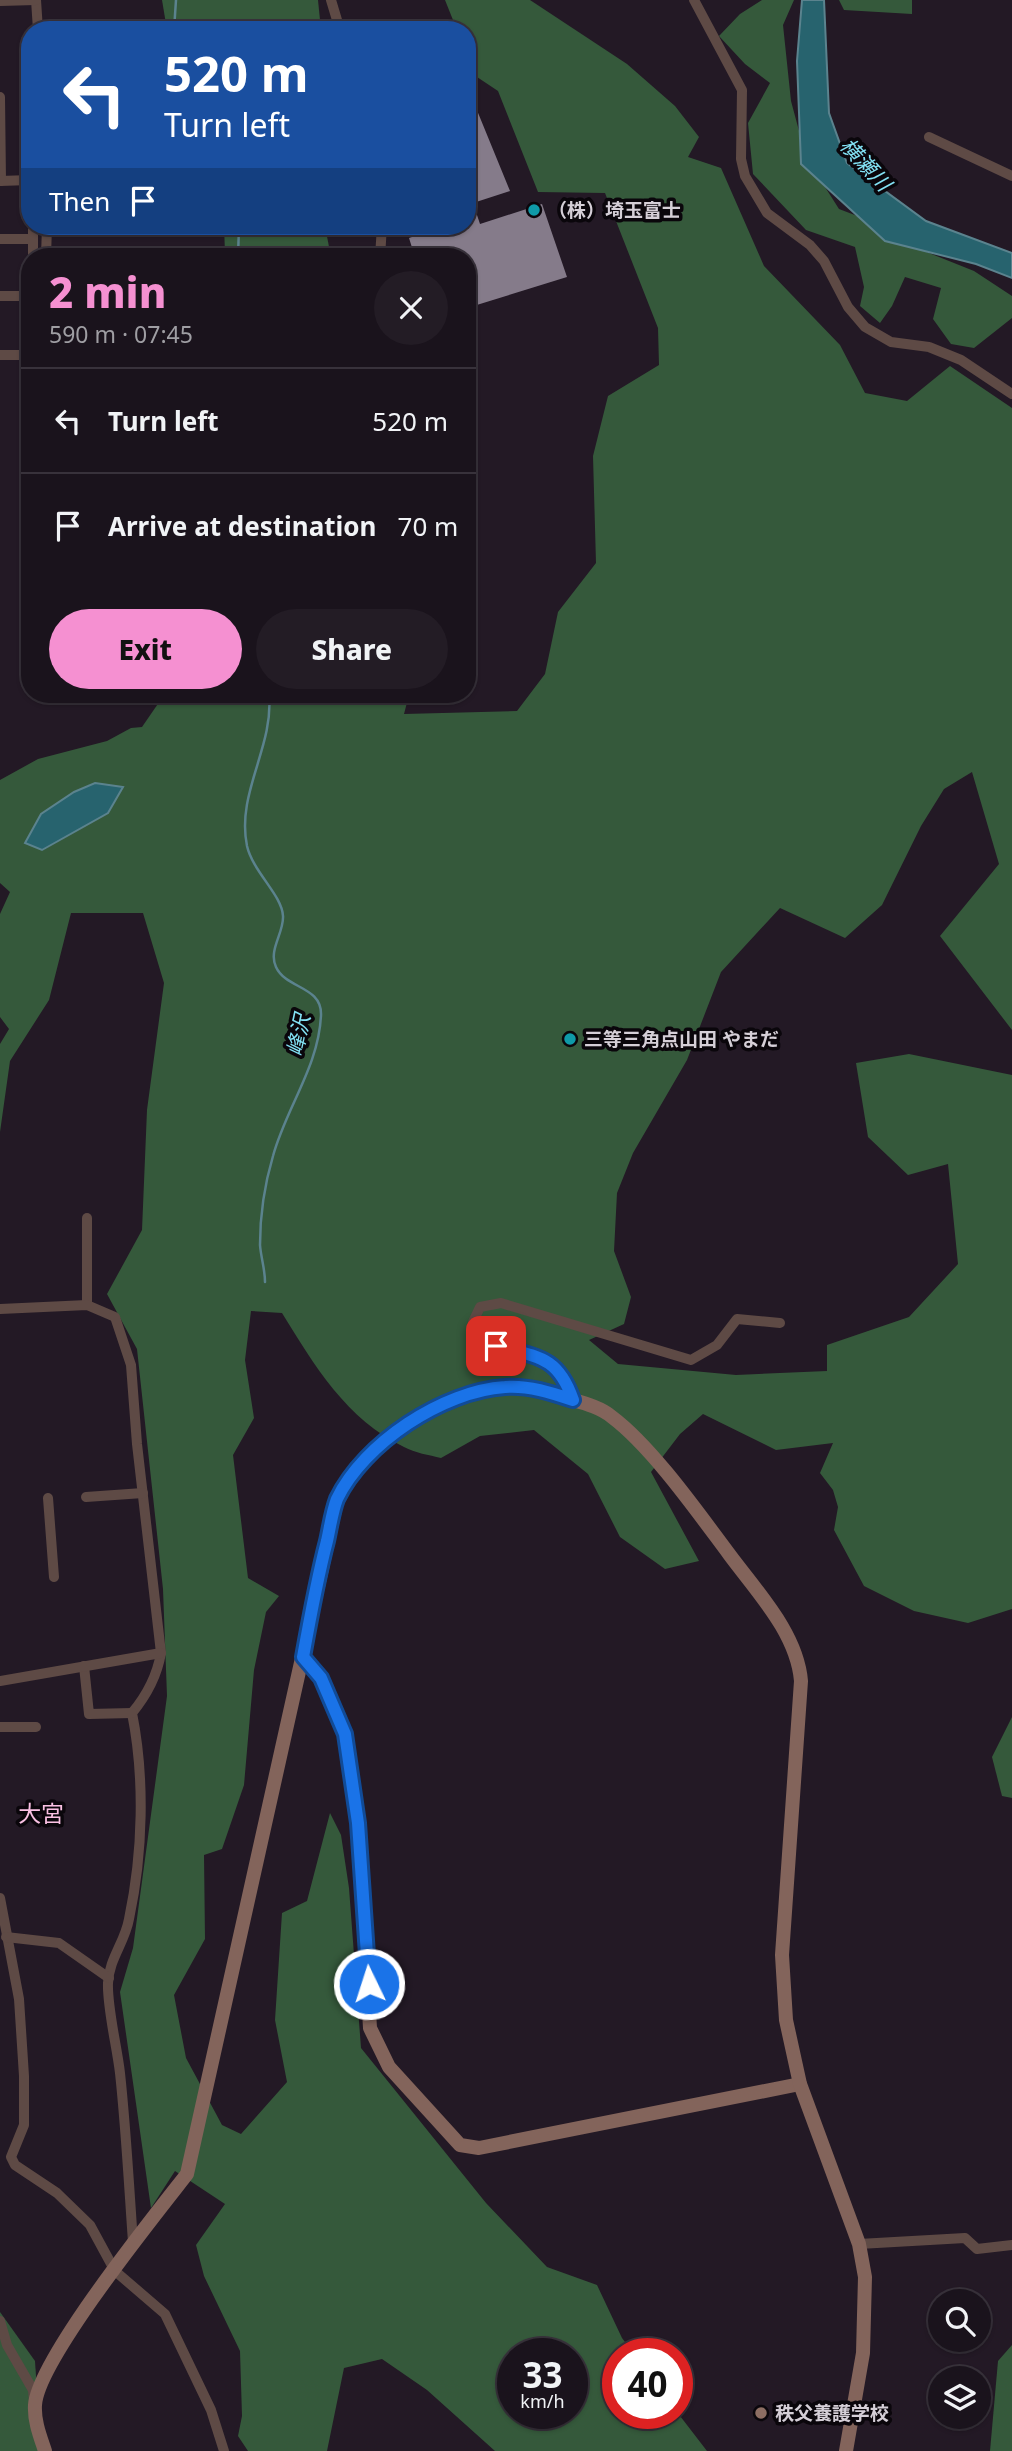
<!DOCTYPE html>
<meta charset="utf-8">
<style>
body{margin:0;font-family:"Noto Sans","Noto Sans JP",sans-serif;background:#231c25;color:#f1f3f6;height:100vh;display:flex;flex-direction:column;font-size:26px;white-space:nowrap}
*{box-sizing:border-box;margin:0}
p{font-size:23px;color:#9f9ea3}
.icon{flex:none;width:38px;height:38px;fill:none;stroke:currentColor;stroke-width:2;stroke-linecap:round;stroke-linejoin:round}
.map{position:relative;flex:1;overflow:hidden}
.side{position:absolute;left:21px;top:248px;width:455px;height:455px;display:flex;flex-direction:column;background:#1a131c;border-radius:28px;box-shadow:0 2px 5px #0004,0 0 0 2px #38323b}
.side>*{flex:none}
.banner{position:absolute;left:21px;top:21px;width:455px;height:214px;border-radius:28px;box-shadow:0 2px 5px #0004,0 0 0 2px #38323b;background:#1a4fa0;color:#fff;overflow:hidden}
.tools{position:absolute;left:928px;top:2289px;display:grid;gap:14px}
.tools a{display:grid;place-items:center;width:63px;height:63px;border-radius:50%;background:#1a131c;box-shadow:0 2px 5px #0004,0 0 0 2px #38323b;font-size:35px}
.speed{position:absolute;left:497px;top:2338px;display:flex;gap:14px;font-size:35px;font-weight:700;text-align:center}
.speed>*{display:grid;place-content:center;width:91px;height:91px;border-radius:50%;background:#1a131c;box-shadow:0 2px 5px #0004,0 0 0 2px #38323b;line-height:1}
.speed small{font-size:18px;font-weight:400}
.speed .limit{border:10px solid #d22;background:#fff;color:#111}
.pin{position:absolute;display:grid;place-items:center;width:60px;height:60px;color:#fff;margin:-30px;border-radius:14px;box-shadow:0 4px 10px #0006}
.me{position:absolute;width:77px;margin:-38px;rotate:356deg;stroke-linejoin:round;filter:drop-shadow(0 0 5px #0008)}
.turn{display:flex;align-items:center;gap:24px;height:147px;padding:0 28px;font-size:32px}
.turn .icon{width:91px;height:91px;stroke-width:2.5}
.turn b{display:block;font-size:49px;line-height:60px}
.then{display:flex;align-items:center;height:66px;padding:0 28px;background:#0003;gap:14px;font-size:26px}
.round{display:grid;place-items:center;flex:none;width:74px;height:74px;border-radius:37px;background:#231c25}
.head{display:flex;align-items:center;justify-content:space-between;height:119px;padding:0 28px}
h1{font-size:42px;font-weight:800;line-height:52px;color:#f590d1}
.primary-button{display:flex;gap:14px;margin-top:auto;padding:14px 28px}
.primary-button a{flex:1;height:80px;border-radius:42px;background:#f590d1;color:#111;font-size:28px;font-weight:800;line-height:80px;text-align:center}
.primary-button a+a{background:#231c25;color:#f1f3f6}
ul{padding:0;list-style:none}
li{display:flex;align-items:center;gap:21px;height:105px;padding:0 28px;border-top:2px solid #38323b}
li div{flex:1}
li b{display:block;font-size:26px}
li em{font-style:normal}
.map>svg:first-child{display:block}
.forest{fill:#35593b;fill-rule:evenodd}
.water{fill:#27636e;stroke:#5b838e;stroke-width:2}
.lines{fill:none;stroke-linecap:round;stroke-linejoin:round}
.stream{stroke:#5b838e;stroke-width:2.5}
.building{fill:#857b8a}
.street{stroke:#5e4a45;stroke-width:10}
.secondary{stroke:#83645b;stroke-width:14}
.route-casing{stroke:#114b97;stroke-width:18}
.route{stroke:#1a73e8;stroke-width:12}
.culture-dot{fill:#0f9aa8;stroke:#0a060b;stroke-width:2.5}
.education-dot{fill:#8d6e63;stroke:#0a060b;stroke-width:2.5}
.labels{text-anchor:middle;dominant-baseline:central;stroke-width:7;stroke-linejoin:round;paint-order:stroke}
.poi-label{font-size:19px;font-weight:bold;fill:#d5cfd7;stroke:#0a060b;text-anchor:start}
.water-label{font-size:21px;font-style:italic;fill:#83e2f5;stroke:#0a060b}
.quarter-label{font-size:23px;fill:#fac0e3;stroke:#0a060b}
</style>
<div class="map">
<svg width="1012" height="2451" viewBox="0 0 1012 2451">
<rect width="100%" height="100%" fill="#231925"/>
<g class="forest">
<polygon points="162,0 318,0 321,30 167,30"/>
<path d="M445 0H530L627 64 675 106 699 137 688 157 721 168 764 266 840 345 865 393 907 401 950 366 1012 408V1030L940 936 999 864 972 772 944 789 921 826 882 905 845 938 780 908 721 972 687 1060 633 1153 617 1193 614 1251 631 1297 624 1324 589 1340 618 1364 736 1375 827 1371V1345L909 1317 958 1264 948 1164 908 1175 868 1137 856 1063 909 1054 1012 1075V1609L968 1623 914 1611 864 1586 834 1530 838 1507 833 1490 820 1473 833 1443 776 1450 703 1414 680 1434 651 1472 699 1561 665 1569 620 1537 588 1474 534 1430 480 1436 441 1458C429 1455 415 1453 404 1447 347 1420 314 1365 282 1313L251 1311 245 1360 254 1418 233 1455 248 1578 279 1596 266 1612 254 1670 244 1785 222 1849 204 1855 205 1939 174 1995 186 2058 222 2125 241 2134 287 2082 275 2020 282 1913 307 1901 330 1813 341 1835 349 1888 361 2048 486 2203 547 2267 597 2285 622 2338 634 2354H618V2413L677 2412 707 2451H495L427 2390 382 2359 344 2368 327 2451H248L238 2436 242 2416 240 2351 204 2276 196 2245 225 2204 175 2171 151 2208 120 1992 133 1948 167 1696 163 1589 137 1349 107 1294 142 1230 147 1110 164 983 143 913H71L49 1000 10 1061 0 1132V1044L9 1029 0 1017V914L10 892 0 883V780L38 759 107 741 131 728 142 727 164 695H409L404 714 517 711 545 674 558 612 596 563 593 456 608 396 659 365 658 328 605 193 538 192 498 91 468 71 467 30H457ZM108 813 43 850 26 843 41 814ZM513 2354H572V2413H513Z"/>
<polygon points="762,0 794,0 783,25 791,101 806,157 839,209 881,225 924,251 974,271 1012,296 1012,318 974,348 951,344 933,319 941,288 905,277 892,306 880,323 860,306 864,287 855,247 806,230 753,174 748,123 770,83 745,64 719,36 740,14"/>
<polygon points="839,0 912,0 912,14 844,10"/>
<polygon points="224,226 325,226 331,257 218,257 225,253"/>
<polygon points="1012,1717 1012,1798 1002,1796 992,1757"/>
<polygon points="0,2312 35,2361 41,2451 0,2451"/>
<polygon points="1012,2345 1012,2451 990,2451 998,2361"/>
</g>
<g class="water">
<polygon points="802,0 824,0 829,113 847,163 926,221 1012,253 1012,278 976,264 885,241 801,164 797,61"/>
<polygon points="95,783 123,787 108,813 42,850 25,843 41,814 74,792"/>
</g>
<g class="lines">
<g class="stream">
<polyline points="174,30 176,0"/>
<polyline points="238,257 239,226"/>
<path d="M265 1282C265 1269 261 1258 260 1245 260 1217 265 1183 273 1156 286 1108 319 1066 321 1015 322 986 286 989 276 967 268 950 284 933 283 916 282 895 253 872 247 846 236 793 274 747 269 695"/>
</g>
</g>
<polygon class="building" points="474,103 510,191 473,203 480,224 542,204 567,277 467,308 467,257 415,257 409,238 445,226 467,226 467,106"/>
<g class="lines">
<g class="street">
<polyline points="36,0 38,30"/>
<polyline points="331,0 340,30"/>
<polyline points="694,0 742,90 741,159 745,176 767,213 810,245 824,261 848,307 865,327 891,342 929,347 961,360 1012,394"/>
<polyline points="0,1 36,0"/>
<polyline points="0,97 1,181"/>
<polyline points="929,137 1012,176"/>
<polyline points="0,181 30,180"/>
<polyline points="0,239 33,239"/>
<polyline points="33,257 33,226"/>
<polyline points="46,257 47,226"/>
<polyline points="380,257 382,226"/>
<polyline points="0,296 30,296"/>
<polyline points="0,355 30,355"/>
<polyline points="87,1218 87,1305"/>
<path d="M0 1309 87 1305 115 1317 131 1365 137 1444 161 1653C157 1676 147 1695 132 1713 145 1778 143 1853 129 1919 125 1942 109 1959 108 1983 107 2007 117 2047 120 2073 126 2129 129 2186 133 2242"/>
<path d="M573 1400C555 1344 523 1360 479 1337L473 1322 480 1307 501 1303 691 1360 717 1345 737 1319 780 1323"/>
<polyline points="86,1497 143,1493"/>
<polyline points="48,1498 54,1577"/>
<polyline points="84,1666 89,1714 132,1713"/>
<polyline points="0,1681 161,1653"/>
<polyline points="0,1727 36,1727"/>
<polyline points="0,1898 19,1999 24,2076 24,2125 11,2157 15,2165 57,2193 90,2225 115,2271 165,2314 211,2410 224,2451"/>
<polyline points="6,1937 59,1943 109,1978"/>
<polyline points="859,2244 965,2238 977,2249 1012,2245"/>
<polyline points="0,2321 7,2345 33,2390 34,2401"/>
</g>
<g class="secondary">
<polyline points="303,1657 321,1678 345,1734 358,1823 370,2028 389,2067 460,2145 479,2148 800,2084"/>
<path d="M45 2451C40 2436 34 2421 35 2405 38 2360 155 2215 187 2174L337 1501C343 1491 348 1478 356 1469 388 1430 454 1389 506 1387 526 1386 545 1391 563 1397 579 1402 599 1406 612 1417 652 1447 699 1514 729 1554 757 1592 797 1633 801 1681L782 1955 786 2020 800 2084 859 2244 865 2277 863 2353 846 2451"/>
</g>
</g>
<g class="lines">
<g class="route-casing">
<path id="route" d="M369 1984 358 1823 345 1734 321 1678 303 1657C310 1618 317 1579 327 1541 330 1528 332 1512 337 1499 364 1443 443 1391 505 1387 528 1385 552 1393 573 1400 558 1356 538 1357 496 1346"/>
</g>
<use href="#route" class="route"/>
</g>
<g class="culture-dot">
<circle cx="534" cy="210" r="7"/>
<circle cx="570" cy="1039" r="7"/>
</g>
<circle class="education-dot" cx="761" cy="2413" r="7"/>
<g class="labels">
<g class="poi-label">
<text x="548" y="210">（株）埼玉富士</text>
<text x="584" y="1039">三等三角点山田 やまだ</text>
<text x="775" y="2413">秩父養護学校</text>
</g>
<g class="water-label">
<text transform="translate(866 164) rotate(47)">横瀬川</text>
<text transform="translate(298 1035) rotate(-78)">峰沢</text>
</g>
<g class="quarter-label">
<text x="41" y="1813">大宮</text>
</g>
</g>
</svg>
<div class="tools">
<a><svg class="icon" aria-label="search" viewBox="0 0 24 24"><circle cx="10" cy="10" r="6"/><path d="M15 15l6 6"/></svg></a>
<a><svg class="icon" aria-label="layers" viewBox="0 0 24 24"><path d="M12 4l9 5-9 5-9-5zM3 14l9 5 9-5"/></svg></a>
</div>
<div class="speed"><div>33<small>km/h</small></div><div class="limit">40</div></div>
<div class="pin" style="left:496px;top:1346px;background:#d93025"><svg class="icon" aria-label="arrive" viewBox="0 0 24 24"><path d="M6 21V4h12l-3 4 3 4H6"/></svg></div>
<svg class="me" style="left:369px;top:1984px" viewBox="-20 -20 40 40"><circle r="17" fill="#1a73e8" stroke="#fff" stroke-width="3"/><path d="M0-11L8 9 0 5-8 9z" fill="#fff"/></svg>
<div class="banner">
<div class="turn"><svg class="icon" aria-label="left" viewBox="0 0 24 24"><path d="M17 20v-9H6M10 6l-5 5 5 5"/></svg><div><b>520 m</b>Turn left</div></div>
<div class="then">Then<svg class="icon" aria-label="arrive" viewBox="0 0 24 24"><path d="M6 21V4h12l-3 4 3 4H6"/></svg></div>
</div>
<section class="side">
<div class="head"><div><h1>2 min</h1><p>590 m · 07:45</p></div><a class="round"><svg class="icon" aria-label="close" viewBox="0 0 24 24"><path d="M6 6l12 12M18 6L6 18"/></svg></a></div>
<ul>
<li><svg class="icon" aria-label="left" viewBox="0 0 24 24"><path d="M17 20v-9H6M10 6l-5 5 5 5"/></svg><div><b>Turn left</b></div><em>520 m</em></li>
<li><svg class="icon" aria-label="arrive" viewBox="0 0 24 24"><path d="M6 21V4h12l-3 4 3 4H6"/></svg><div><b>Arrive at destination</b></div><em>70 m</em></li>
</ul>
<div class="primary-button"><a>Exit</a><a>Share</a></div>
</section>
</div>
